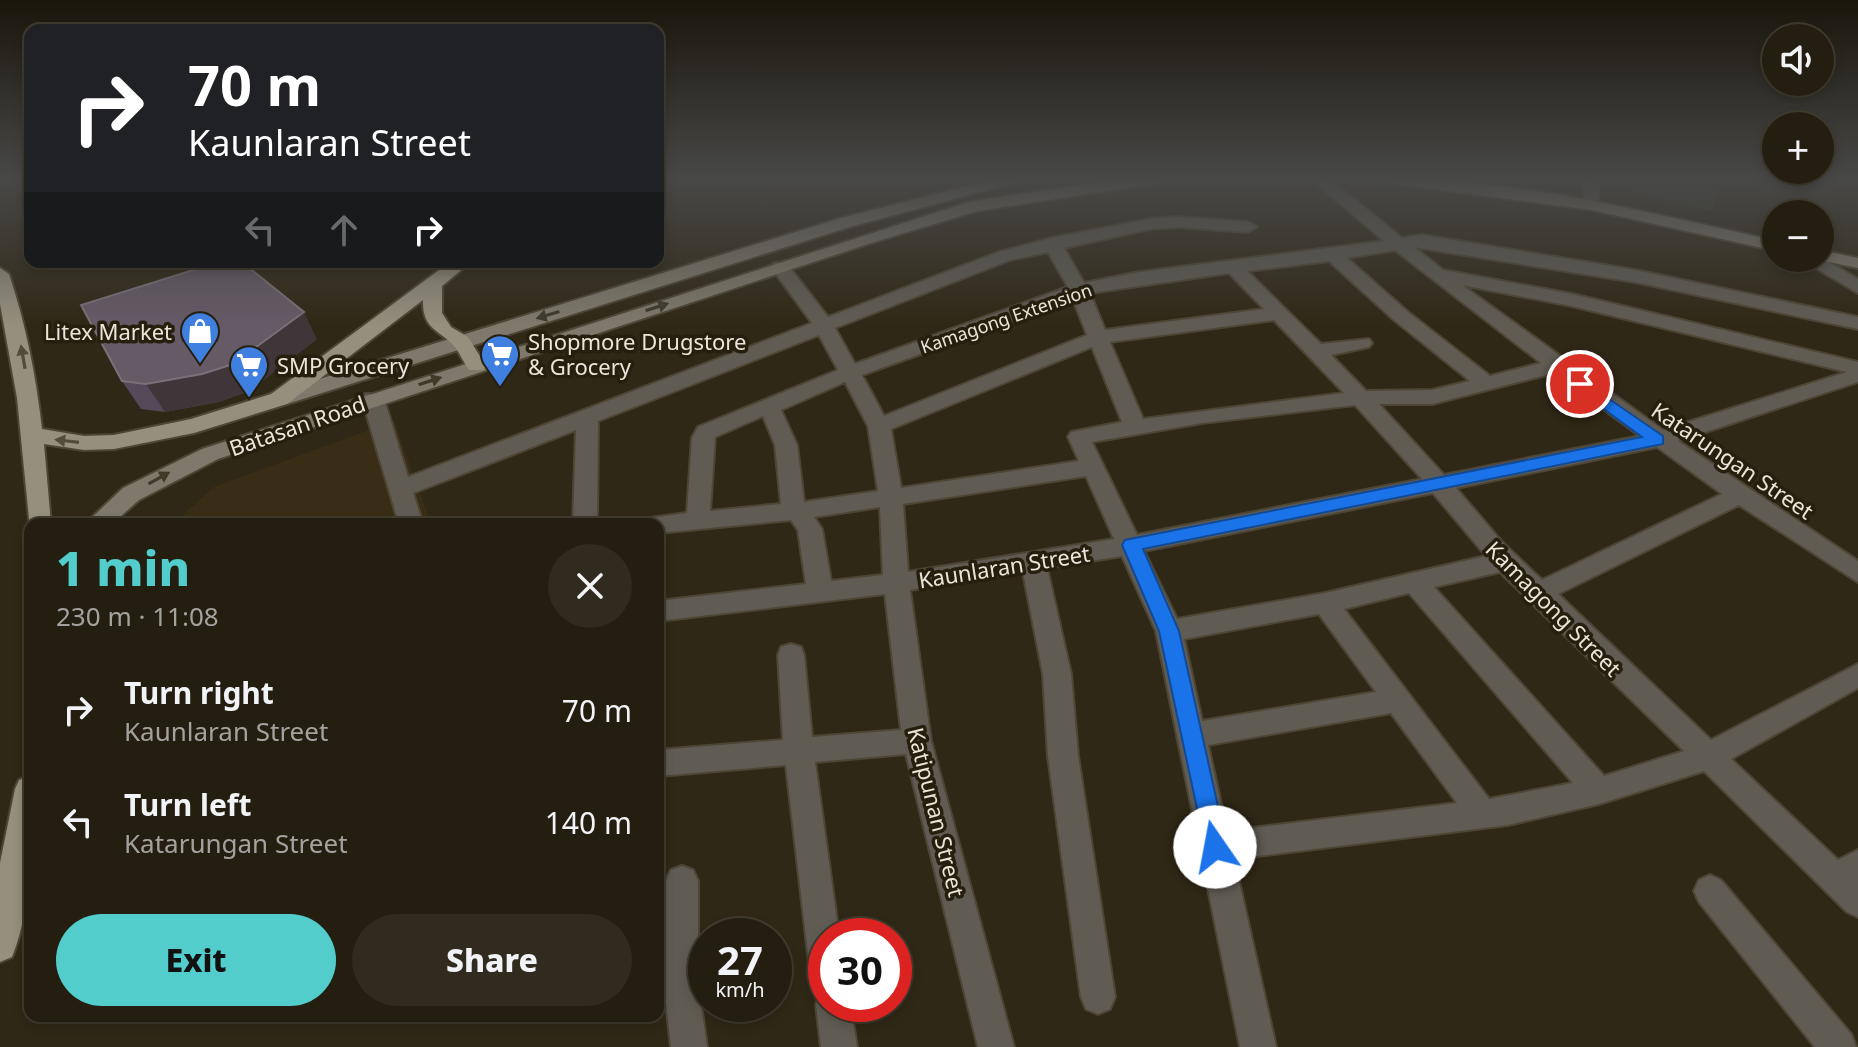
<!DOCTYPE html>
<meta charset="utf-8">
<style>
body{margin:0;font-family:"Noto Sans",sans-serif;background:#302b1e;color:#f1f3f6;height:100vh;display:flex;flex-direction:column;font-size:30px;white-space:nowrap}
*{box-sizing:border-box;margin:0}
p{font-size:26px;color:#a3a29f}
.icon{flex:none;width:44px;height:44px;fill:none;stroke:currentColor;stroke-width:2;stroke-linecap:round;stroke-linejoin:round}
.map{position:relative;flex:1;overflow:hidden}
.details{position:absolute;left:24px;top:518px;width:640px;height:504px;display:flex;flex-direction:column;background:#241e10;border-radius:16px;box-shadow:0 4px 12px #0003,0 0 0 2px #413c30}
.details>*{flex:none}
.top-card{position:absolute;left:24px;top:24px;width:640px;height:244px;border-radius:16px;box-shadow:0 4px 12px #0003,0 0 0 2px #413c30;background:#202124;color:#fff;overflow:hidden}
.tools{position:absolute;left:1762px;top:24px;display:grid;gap:16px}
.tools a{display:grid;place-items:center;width:72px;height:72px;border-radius:50%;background:#241e10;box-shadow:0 4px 12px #0003,0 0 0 2px #413c30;font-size:40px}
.speed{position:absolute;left:688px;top:918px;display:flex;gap:16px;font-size:40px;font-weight:700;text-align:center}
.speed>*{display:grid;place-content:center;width:104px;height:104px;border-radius:50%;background:#241e10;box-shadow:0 4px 12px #0003,0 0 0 2px #413c30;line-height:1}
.speed small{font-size:20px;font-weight:400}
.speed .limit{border:12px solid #d22;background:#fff;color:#111}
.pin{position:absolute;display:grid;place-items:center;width:68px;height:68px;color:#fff;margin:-34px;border:4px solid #fff;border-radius:50%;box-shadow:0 2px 8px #0007}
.me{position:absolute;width:88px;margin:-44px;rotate:348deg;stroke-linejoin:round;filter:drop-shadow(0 0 6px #0008)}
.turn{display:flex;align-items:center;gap:28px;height:168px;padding:0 32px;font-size:36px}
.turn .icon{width:104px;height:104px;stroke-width:2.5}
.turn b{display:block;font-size:56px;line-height:68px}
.lanes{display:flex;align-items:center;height:76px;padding:0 32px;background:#0003;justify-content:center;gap:40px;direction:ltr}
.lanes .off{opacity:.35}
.round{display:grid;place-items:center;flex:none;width:84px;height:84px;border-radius:42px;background:#302b1e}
.summary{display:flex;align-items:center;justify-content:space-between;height:136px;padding:0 32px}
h1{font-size:48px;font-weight:800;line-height:60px;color:#52cdcc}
.primary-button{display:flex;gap:16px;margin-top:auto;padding:16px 32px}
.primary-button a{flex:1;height:92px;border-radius:48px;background:#52cdcc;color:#111;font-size:32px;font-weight:800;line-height:92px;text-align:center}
.primary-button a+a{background:#302b1e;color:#f1f3f6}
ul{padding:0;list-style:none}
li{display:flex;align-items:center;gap:24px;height:112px;padding:0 32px}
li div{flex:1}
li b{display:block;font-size:30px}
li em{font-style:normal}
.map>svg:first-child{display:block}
.built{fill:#392e15}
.green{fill:#313827}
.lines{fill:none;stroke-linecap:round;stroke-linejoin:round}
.street-casing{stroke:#4e4635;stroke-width:4}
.secondary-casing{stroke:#4e4635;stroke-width:4}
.primary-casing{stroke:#4e4635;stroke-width:4}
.street{fill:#605c54;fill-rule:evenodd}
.secondary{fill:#7e796b;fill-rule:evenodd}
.primary{fill:#958f7d;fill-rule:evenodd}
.wall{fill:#554a59}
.shaded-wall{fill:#403538}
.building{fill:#655a66;stroke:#7a7078;stroke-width:2}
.oneway{fill:#403a29}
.oneway2{fill:#524c3a}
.route{fill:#1a73e8;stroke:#114b97;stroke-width:2}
.labels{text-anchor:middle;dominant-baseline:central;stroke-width:7;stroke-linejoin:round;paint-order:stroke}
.far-street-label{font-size:18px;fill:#e9e5d9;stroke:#261f0d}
.poi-label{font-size:22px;fill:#e9e5d9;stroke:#261f0d;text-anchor:start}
.street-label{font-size:22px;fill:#e9e5d9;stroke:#261f0d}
</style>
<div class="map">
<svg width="1858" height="1047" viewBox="0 0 1858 1047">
<rect width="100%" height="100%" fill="#302816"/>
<polygon class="built" points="394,421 431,524 183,524 184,514 214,487"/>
<polygon class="green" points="1606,178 1679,178 1717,187 1712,211 1603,184"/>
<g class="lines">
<g class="street-casing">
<g id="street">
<path d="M1310 178H1328L1402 238 1422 235 1635 270 1858 317V329L1635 282 1414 247 1443 270 1572 294 1858 362V382L1678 441 1858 561V582L1739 505 1558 594 1711 740 1858 664V688L1731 759 1838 860 1858 850V917L1847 912 1704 771 1599 804 1508 825 1234 859 1276 1047H1240L1156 631 1122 556 1047 568 1071 674 1078 756 1115 997 1110 1009 1098 1014 1086 1009 1081 997 1048 756 1043 674 1023 572 910 590 931 741 1014 1047H978L906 754 815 762 839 936H826V979L814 974 809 962 786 765 658 776V750L783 740 778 655 781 647 791 644 801 647 804 655 812 737 901 730 885 594 658 621V601L806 584 798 530 791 520 658 533V524H646L650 518 687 513 692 438 698 427 838 370 819 335 598 421 597 524H573L576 430 413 493 423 524H399L362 399 365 394H381L384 399 408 477 812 323 771 267 774 263H786L828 317 999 252 1052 238 1150 219 1178 217 1248 222 1257 227 1248 232 1178 227 1150 229 1064 248 1084 283 1140 272 1384 241ZM1395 250 1541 363 1490 376 1408 312 1347 258ZM1048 252 1068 287 855 364 835 328 1010 260ZM1329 261 1394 320 1470 381 1432 390 1366 391 1331 355 1369 347 1372 343 1369 339 1321 344 1247 271ZM1229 273 1264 309 1105 330 1090 293ZM1462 285 1572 306 1847 372 1663 430ZM1073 299 1087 335 884 416 862 375ZM1274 320 1344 393 1143 419 1110 342ZM1092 347 1122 422 1071 432 1068 437 1079 461 901 488 891 429ZM1554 373 1640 436 1444 475 1379 404H1432ZM845 382 868 426 878 491 804 502 797 445 781 410ZM1355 405 1422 479 1137 535 1092 442 1202 423ZM763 416 775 445 781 504 710 511 715 437ZM1657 447 1722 494 1542 580 1502 542 1456 488ZM1086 476 1114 539 908 572 903 504ZM1433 493 1486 556 1325 593 1177 619 1144 551ZM880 507 883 575 831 581 822 529 814 517ZM1500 572 1684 751 1604 776 1434 587ZM1409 593 1573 783 1489 799 1344 609ZM1319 614 1376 692 1202 721 1184 639ZM1391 713 1457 803 1227 831 1208 745Z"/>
<polygon points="1583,178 1599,178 1598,209 1592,210 1584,205"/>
<polygon points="1820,257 1858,279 1858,293 1799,258"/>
<polygon points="682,866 693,870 698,881 698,984 707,1047 671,1047 664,984 666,881 671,870"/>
<polygon points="1710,875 1721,880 1851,1034 1856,1047 1815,1047 1699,902 1694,891 1699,880"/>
<polygon points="826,990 826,1004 850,1004 857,1047 821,1047 816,1004 821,992"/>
</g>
</g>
<g class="secondary-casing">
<g id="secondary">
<polygon points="1000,178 1032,178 853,226 287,404 271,404 268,399 271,394 841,218"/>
<polygon points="1127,178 1167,178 1159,183 977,211 871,243 218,459 139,500 112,524 85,524 123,488 202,449 969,202"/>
<path d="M1381 178C1514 178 1646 212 1776 241V251L1592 210 1389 183Z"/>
<polygon points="1820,250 1858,258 1858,268 1814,259 1820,258"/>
</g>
</g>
<g class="primary-casing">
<g id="primary">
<path d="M450 262H471L442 286V313L451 327 468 337 486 366 483 370H469C464 363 460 354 455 347 440 330 422 330 423 300L287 404 194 433 114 449 84 450 44 444 51 524H30V529L17 398 0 304V268L9 274C26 325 36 376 42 429L84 436 114 435 191 419 271 394Z"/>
<path d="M30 776C30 835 35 901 12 957L0 962V863L15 789 19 780Z"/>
</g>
</g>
<use href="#street" class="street"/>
<use href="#secondary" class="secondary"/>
<use href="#primary" class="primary"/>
</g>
<polygon class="wall" points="317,339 249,391 219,402 165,412 141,409 122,381"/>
<polygon class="shaded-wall" points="304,312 317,339 249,391 219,402 165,412 146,384"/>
<polygon class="building" points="219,262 242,262 304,312 233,364 202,374 146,384 122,381 81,305"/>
<defs><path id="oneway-solid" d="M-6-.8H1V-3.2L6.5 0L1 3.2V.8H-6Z" transform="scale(2)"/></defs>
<g class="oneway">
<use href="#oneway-solid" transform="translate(657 307) rotate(-18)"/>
<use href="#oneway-solid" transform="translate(548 315) rotate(163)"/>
<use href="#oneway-solid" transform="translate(430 381) rotate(-18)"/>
<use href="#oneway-solid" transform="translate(159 478) rotate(-29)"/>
</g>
<g class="oneway2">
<use href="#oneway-solid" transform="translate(23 357) rotate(-100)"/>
<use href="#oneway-solid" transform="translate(67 441) rotate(-173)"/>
</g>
<linearGradient id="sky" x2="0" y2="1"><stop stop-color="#1a160c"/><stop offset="0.55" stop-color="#484847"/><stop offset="1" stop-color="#484847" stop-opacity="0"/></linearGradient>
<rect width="1858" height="325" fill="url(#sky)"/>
<polygon class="route" points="1580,379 1663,436 1663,444 1143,549 1179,631 1227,847 1223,855 1215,858 1207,855 1159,631 1122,545 1125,540 1642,437 1575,388 1575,381"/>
<defs>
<g id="shop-pin" transform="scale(2)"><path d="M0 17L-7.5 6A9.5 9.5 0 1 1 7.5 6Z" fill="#3f7fe0" stroke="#261f0d"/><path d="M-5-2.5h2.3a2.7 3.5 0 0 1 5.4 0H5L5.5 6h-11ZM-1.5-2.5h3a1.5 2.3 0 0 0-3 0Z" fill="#fff"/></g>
<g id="supermarket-pin" transform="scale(2)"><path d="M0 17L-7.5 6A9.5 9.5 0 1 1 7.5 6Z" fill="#3f7fe0" stroke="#261f0d"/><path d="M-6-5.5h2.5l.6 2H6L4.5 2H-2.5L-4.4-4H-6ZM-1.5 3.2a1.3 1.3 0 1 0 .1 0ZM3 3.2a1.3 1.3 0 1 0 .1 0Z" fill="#fff"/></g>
</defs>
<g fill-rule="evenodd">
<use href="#shop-pin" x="200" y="331"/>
<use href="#supermarket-pin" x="500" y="354"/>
<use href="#supermarket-pin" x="249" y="365"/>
</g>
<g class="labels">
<g class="far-street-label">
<text transform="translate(1006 318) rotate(-19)">Kamagong Extension</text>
</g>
<g class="poi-label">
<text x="172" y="331" text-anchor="end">Litex Market</text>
<text x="528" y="341">Shopmore Drugstore<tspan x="528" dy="25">&amp; Grocery</tspan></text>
<text x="277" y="365">SMP Grocery</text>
</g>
<g class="street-label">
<text transform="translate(297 425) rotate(-19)">Batasan Road</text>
<text transform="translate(1733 460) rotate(34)">Katarungan Street</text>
<text transform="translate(1004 566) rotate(-9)">Kaunlaran Street</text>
<text transform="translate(1554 608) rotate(45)">Kamagong Street</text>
<text transform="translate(937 812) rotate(76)">Katipunan Street</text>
</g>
</g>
</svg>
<div class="tools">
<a><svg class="icon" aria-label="sound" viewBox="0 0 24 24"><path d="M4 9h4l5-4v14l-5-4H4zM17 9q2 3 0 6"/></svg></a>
<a>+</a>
<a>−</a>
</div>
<div class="speed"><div>27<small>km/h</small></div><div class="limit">30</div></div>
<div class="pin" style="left:1580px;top:384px;background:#d93025"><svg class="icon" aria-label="arrive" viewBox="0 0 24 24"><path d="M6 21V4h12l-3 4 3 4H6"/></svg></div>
<svg class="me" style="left:1215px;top:847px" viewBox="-20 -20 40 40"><circle r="19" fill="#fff"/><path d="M0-13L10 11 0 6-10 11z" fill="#1a73e8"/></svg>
<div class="top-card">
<div class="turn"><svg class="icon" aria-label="right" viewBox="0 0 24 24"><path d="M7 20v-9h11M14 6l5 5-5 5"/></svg><div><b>70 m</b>Kaunlaran Street</div></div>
<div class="lanes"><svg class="icon off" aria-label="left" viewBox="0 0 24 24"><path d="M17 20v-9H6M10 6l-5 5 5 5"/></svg><svg class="icon off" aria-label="ahead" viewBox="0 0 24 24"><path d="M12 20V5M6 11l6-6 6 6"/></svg><svg class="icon" aria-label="right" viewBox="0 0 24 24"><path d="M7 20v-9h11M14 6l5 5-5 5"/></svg></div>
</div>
<section class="details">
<div class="summary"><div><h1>1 min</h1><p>230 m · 11:08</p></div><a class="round"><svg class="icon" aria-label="close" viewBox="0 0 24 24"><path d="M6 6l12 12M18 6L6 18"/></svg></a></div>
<ul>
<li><svg class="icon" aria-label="right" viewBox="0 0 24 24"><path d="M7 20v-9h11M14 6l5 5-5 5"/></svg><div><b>Turn right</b><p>Kaunlaran Street</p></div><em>70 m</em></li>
<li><svg class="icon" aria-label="left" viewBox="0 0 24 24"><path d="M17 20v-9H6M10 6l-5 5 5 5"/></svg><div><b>Turn left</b><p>Katarungan Street</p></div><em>140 m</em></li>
</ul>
<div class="primary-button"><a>Exit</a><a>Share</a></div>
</section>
</div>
